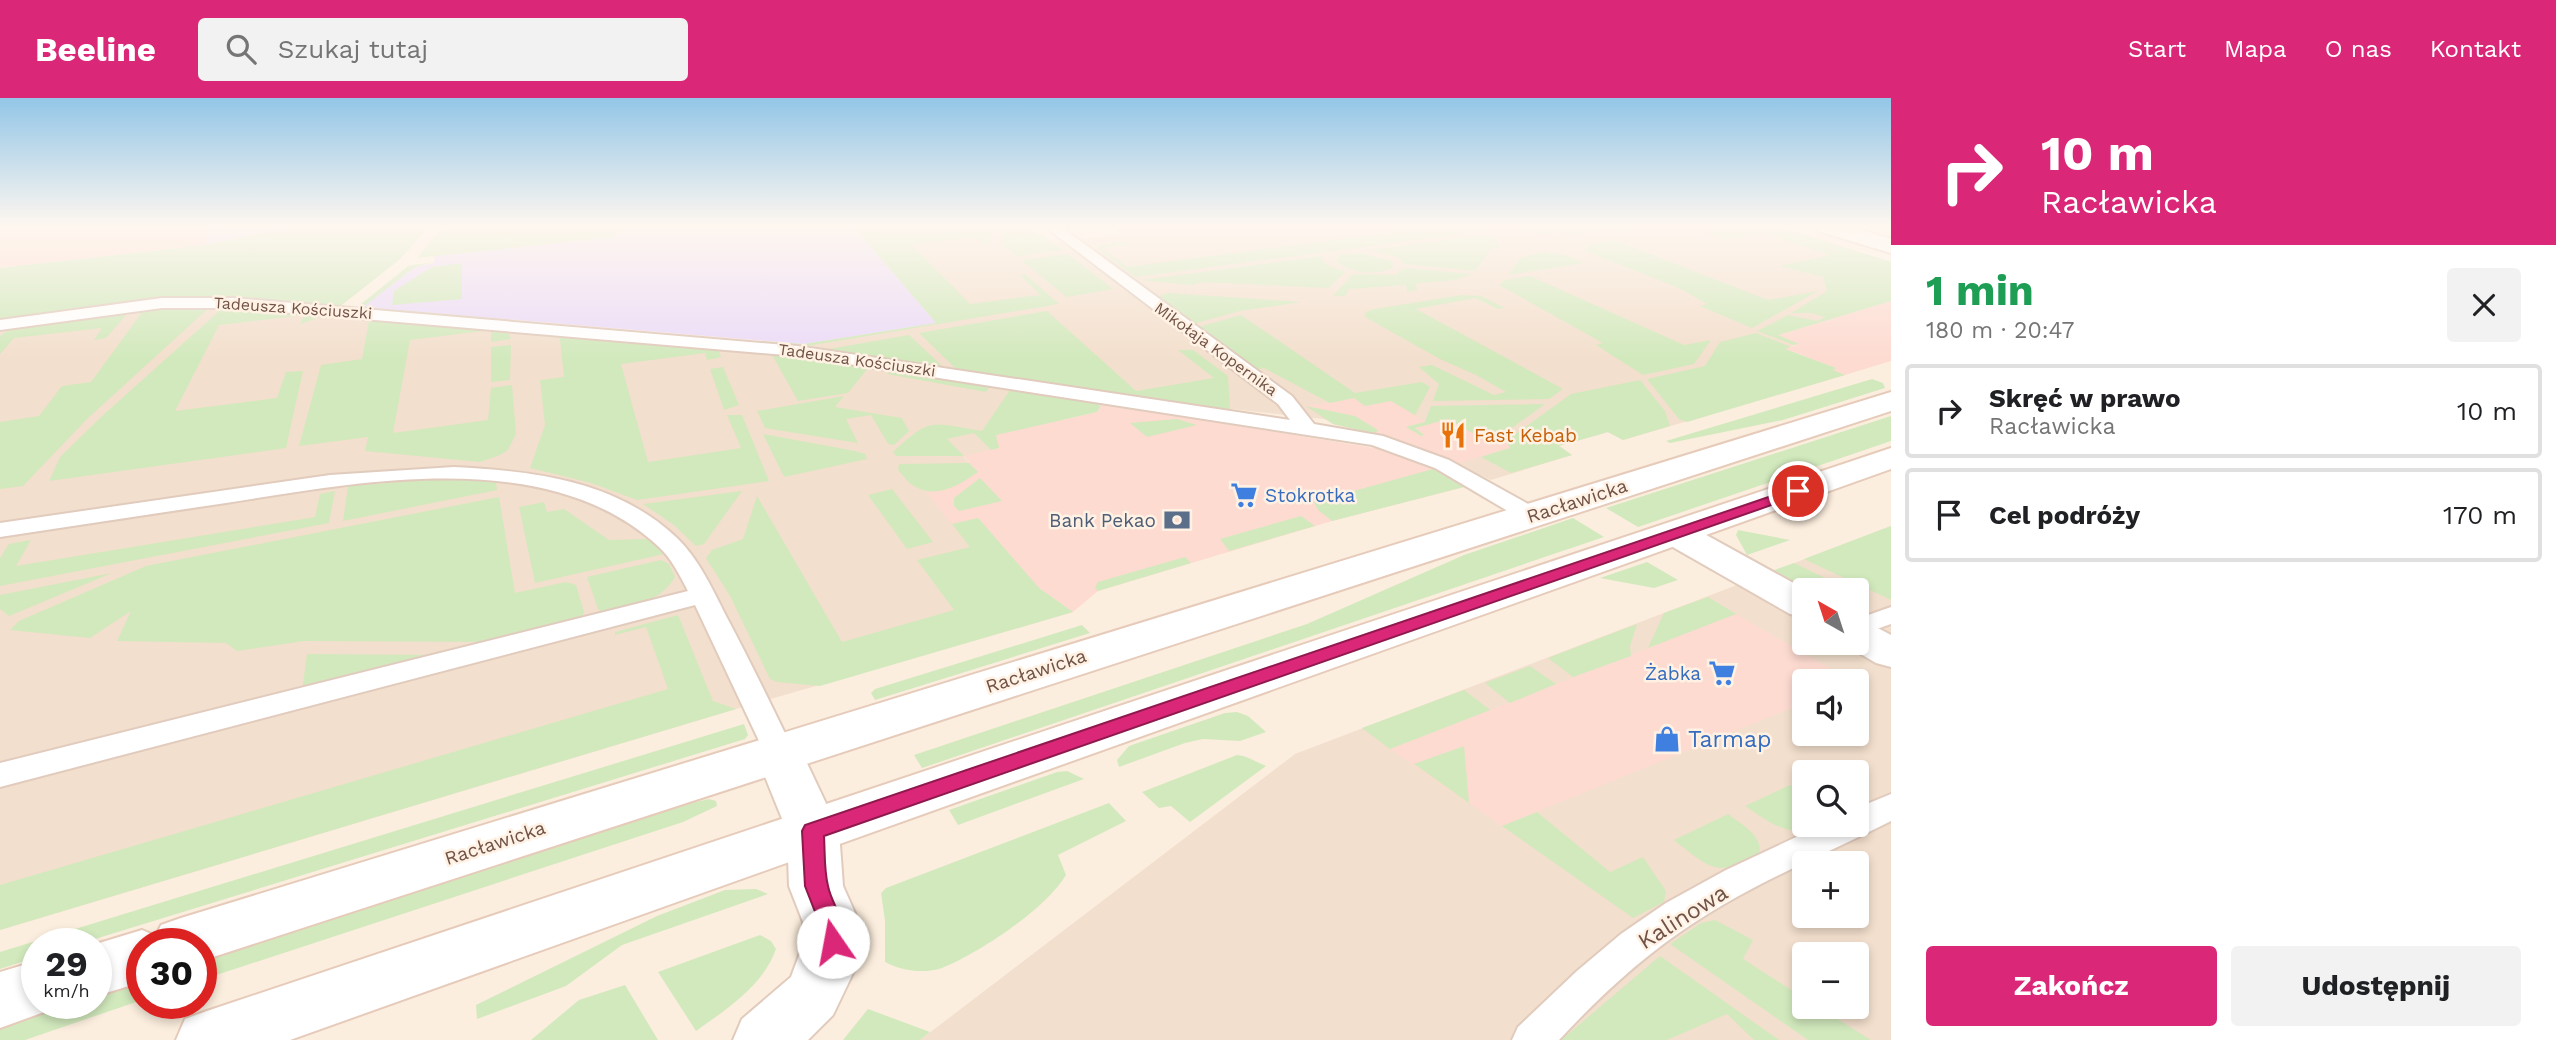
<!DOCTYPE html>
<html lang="pl">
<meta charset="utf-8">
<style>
body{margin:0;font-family:"Work Sans",sans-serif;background:#f2f2f2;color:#202124;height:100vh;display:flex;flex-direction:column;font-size:26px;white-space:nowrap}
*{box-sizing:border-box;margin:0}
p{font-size:23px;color:#757577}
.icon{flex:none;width:38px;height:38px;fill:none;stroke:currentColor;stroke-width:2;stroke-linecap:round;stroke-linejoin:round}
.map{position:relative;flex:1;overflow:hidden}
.sheet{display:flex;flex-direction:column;background:#fff;width:665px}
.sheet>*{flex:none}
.guide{background:#db2777;color:#fff;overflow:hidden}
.needle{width:46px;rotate:321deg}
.fabs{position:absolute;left:1792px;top:480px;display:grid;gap:14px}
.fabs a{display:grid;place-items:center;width:77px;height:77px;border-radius:7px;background:#fff;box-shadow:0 4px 10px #0003;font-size:35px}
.speed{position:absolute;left:21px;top:830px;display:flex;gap:14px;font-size:35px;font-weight:700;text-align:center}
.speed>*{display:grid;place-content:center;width:91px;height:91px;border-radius:50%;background:#fff;box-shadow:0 4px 10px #0003;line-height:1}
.speed small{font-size:18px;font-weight:400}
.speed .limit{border:10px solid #d22;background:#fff;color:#111}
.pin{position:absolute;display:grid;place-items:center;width:60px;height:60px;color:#fff;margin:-30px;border:4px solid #fff;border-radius:50%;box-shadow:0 2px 7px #0007}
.me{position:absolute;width:77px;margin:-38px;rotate:348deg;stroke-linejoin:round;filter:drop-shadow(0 0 5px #0008)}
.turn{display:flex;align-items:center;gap:24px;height:147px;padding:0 35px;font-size:32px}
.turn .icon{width:91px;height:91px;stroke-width:2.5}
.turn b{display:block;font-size:49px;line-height:60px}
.round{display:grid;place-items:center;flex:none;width:74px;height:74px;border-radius:7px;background:#f2f2f2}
.overview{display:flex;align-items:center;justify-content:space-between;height:119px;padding:0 35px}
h1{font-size:42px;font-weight:700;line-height:52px;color:#1e9e55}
.primary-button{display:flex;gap:14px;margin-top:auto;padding:14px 35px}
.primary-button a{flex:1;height:80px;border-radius:7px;background:#db2777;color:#fff;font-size:28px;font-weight:700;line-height:80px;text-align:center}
.primary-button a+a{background:#f2f2f2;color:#202124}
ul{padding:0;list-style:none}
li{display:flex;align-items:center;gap:21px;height:94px;margin:0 14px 10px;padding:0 21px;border:4px solid #e0e0e0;border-radius:7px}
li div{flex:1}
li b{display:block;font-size:26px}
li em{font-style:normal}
header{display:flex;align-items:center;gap:42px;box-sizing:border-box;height:98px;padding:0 35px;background:#db2777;color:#fff}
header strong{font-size:33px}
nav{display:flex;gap:38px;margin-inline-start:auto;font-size:24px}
.search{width:490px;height:63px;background:#f2f2f2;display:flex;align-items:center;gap:18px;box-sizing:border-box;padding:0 24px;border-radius:7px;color:#757577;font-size:26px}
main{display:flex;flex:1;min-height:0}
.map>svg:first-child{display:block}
.residential{fill:#f3dfcd;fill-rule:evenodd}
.commercial{fill:#fddbd1}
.education{fill:#ebdbf8}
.green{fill:#d2e9bd}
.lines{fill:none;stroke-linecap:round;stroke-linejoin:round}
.lane-casing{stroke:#e1cbbd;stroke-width:4}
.street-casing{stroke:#e1cbbd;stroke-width:4}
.secondary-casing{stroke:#e6cbba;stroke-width:4}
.lane{fill:#fff;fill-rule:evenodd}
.street{fill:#fff;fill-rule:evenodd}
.secondary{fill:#fff;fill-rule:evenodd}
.route{fill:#db2777;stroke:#8e194d;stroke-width:2}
.labels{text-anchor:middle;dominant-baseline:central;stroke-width:5;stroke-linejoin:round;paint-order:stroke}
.far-street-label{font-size:16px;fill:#715247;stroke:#fff2e4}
.food-label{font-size:19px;fill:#c56008;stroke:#fff2e4;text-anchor:start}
.shop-label{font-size:19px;fill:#366cbe;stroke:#fff2e4;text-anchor:start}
.street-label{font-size:19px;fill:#715247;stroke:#fff2e4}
.service-label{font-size:19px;fill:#4e5e75;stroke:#fff2e4;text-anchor:end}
.near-shop-label{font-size:23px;fill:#366cbe;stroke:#fff2e4;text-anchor:start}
.near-street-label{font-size:23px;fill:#715247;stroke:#fff2e4}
</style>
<header>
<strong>Beeline</strong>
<div class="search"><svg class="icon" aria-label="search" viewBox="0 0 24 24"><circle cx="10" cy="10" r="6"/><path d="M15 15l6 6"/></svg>Szukaj tutaj</div>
<nav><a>Start</a><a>Mapa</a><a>O nas</a><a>Kontakt</a></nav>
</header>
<main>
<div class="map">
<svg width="1891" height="942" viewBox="0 0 1891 942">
<rect width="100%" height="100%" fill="#fceede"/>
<g class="residential">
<polygon points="853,128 1027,128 1054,145 1121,137 1113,130 1130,128 1778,128 1891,164 1891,203 1778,238 1799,246 1785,250 1845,277 1623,342 1608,334 1559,348 1572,357 1491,382 1413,347 1323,321 1150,302 955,270 801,249 936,225"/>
<polygon points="212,207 771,255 862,265 1099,305 999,350 964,359 978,374 1039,490 1073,514 736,611 0,832 0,232 153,213 156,210"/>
<path d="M1891 428V942H920L1295 656ZM1804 492H1857V544H1804ZM1804 583H1857V635H1804ZM1804 674H1857V726H1804ZM1804 765H1857V817H1804ZM1804 856H1857V908H1804Z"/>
</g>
<g class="commercial">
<polygon points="0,128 211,128 206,147 0,170"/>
<polygon points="1891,203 1891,263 1845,277 1832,272 1835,270 1784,250 1798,247 1777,238"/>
<polygon points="1354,300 1365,308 1391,303 1425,324 1406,329 1421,337 1414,330 1448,321 1488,344 1497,341 1506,343 1510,349 1457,366 1413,347 1333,326 1306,308"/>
<polygon points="1099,305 1392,353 1424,366 1464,389 1332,423 1098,493 1073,514 1039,490 979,420 952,426 924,391 940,393 977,374 964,358 999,350 996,337 1097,314 1101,308"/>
<polygon points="1736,516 1852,583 1804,583 1804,605 1502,728 1390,651"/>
</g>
<g class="education">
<polygon points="211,128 297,128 206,147"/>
<polygon points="495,128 853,128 936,225 804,246 362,209 415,169 434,165 435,157"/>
</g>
<g class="green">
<polygon points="297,128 430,128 399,162 338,210 225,203 0,225 0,170 206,147"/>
<polygon points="443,128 622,128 623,131 614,133 615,139 417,160"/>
<polygon points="853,128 995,128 989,146 985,147 976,139 912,147 970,206 1040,197 1020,177 1025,176 1059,206 801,249 760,245 762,243 804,246 936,225"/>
<polygon points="1003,128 1027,128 1064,152 1017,158 1001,146"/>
<polygon points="1439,128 1483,128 1487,133 1135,179 1097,150 1104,146 1124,144 1128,146 1102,150 1127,169"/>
<polygon points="1520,128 1622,128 1569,137 1558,133 1541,136"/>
<polygon points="1737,128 1778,128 1891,164 1891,203 1778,237 1799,246 1794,247 1757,233 1788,217 1817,223 1825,219 1811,215 1791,215 1827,193 1823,179 1779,168 1830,157 1762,135 1727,142 1707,135"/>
<polygon points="1490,136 1501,151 1492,150 1475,173 1405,166 1397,159 1369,152"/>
<polygon points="1614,142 1768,202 1818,193 1752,230 1700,208 1707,206 1677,189 1587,154 1586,150 1589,146"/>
<polygon points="1542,154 1565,157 1585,165 1508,177 1521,160"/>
<path d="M1361 155 1392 163 1393 170C1376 178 1350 175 1336 163L1339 157Z"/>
<polygon points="1068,156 1113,191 1067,199 1021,162"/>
<polygon points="1322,158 1325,166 1345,174 1328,190 1203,184 1191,187 1142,182"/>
<polygon points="434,164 415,169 363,209 513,222 503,224 355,211 408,168"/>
<polygon points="462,165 462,201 392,207 394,193 432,169"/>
<path d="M1405 170 1472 176C1455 185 1435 182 1416 186L1417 192 1407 194 1406 187 1349 191 1345 198H1333L1353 176 1395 177Z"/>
<polygon points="1530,178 1684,247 1711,242 1694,266 1643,277 1596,247 1603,245 1499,187 1505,182"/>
<polygon points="1169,195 1302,204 1240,213 1193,226 1159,201 1161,197"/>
<polygon points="1462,197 1481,198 1505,210 1498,211 1476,200 1416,211 1563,291 1549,301 1433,303 1439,286 1419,269 1432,267 1494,297 1506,294 1476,277 1440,261 1365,219 1365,214 1374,211"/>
<polygon points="227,206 314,215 315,221 300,226 304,217 219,227 175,313 277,300 286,274 303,273 286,350 49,383 60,359 101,319"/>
<polygon points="212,207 88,320 23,388 0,391 0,324 39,318 62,288 91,284 143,213 153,213 156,210"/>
<polygon points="1047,213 1136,293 1214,280 1178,252 1193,252 1228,278 1230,311 1150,302 955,270 919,235"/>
<polygon points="128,215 106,240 94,242 102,230 14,240 0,256 0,238 11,230"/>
<polygon points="370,217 507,232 511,241 491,244 491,232 410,242 393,335 488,322 491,290 512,287 516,336 508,352 500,357 480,364 365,353 368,339 299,348 321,267 362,261"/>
<polygon points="1241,217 1355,295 1422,284 1430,289 1415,317 1391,303 1365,308 1354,300 1330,305 1264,270 1256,272 1198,229"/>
<polygon points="559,233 718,251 721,259 707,262 705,255 621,266 648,364 741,350 727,317 742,317 769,383 637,402 591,385 530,370 545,327 540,282 564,279"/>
<polygon points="1756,235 1791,249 1785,251 1836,270 1833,272 1845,277 1687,324 1679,321 1647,281 1705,268 1720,244"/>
<polygon points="909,237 942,268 823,252"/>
<polygon points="511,247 510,282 491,284 491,249"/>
<polygon points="771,255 862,265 868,270 848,295 798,303"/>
<polygon points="723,269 739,307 724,312 710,271"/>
<polygon points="898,271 991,286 986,294 887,276"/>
<polygon points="1872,281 1883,285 1885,290 1783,322 1670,345 1666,343"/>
<polygon points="1640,282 1665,313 1670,328 1623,342 1608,334 1559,348 1572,357 1511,375 1481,359 1510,350 1506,343 1571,296"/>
<path d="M1012 289 1093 303 1101 308 1097 314 996 337 999 350 991 352 974 335 947 341 964 358H896L893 354C932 318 931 325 982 333Z"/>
<polygon points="844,298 835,309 902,320 909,333 894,347 888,346 871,317 846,321 858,345 765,330 757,313"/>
<polygon points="1545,306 1497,341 1488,344 1448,321 1415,330 1424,337 1421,338 1406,329 1425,324 1431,308"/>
<polygon points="1306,308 1355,318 1378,332 1375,336 1333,326"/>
<polygon points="1891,318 1891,343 1638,429 1606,410"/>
<polygon points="1177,321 1197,327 1147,339 1130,325"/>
<polygon points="763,336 855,353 865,356 867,361 784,379"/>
<path d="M969 365 978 374C961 386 936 402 914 388 908 385 903 377 898 372L899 366Z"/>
<polygon points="1433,371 1464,389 1332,423 1318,412 1314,404"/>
<polygon points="980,380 1002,403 959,413 954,408 954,400"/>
<polygon points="439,381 496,383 497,392 343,423 348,388"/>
<polygon points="892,391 933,444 907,451 868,397"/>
<polygon points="335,393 329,425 0,488 0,460 9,446 31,442 16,468 315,419 320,396"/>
<polygon points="742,393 704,446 696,448 674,427 643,406"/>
<polygon points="757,398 842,544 954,512 917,462 970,449 952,426 978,420 1039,490 1073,514 820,588 777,584 770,581 730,498 706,460 712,452 743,441"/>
<polygon points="499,399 515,495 566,484 576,487 584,514 581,520 490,544 304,543 237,553 226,545 117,543 131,513 90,540 10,532 19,523 146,468"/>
<polygon points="544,404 547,414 564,411 609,442 650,441 664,456 535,485 519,409"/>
<polygon points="1301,418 1315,428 1229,453 1220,441"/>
<polygon points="1573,420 1604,439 922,670 914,657 1307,526 1464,457"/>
<polygon points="1891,428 1891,502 1804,461"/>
<polygon points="1738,432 1790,442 1747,457 1736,437"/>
<polygon points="1185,459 1191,465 1098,493 1095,490 1098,484"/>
<path d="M661 462 669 466 675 479C660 505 631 508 604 515L598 511 587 479Z"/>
<polygon points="1647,464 1678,482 1654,490 1600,480"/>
<polygon points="1794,465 1850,492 1804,492 1804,495 1769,474"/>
<polygon points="112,475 9,518 0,511 0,497"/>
<polygon points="1708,499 1736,516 1648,550 1664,515"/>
<polygon points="678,517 713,603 736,611 0,832 0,787 668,591 646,529 615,537 615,534"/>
<polygon points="1637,526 1630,548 1631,558 1573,579 1548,560"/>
<polygon points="1082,527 1090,535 875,602 871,595 875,591"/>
<polygon points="307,556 445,557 302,593"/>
<polygon points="1530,568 1556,586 1510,605 1485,585"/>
<polygon points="1464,592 1490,612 1390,651 1362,630"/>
<polygon points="1237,614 1248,618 1266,634 1240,643 1203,641 1185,645 1119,669 1117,662 1129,648 1225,615"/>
<polygon points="744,626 748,637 745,641 82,845 37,845 37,859 0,871 0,854"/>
<polygon points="1464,648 1469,705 1414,666"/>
<path d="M1237 657C1248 658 1256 664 1266 668L1190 724 1171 708 1159 710 1142 694Z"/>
<polygon points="1067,673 1084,681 958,727 949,712 1057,674"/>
<path d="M1790 687 1804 697V726H1823C1790 742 1772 726 1745 708Z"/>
<polygon points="709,701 716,703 717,708 683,724 201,882 201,864 687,706"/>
<path d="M1109 705 1126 723 1058 757 1066 777C1046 811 979 855 942 870 924 876 902 873 885 864V823L881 795 886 790Z"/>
<polygon points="1537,714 1610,774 1643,759 1666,793 1664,804 1633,820 1502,728"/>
<path d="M1728 716C1742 727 1765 738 1759 759 1717 780 1708 769 1674 742Z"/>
<polygon points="756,791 768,796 622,847 566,888 477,921 476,907 657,818 725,792"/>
<polygon points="1715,822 1753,842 1743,861 1804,900 1804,908 1817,908 1871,942 1808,942 1670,846 1701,825"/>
<path d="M760 837 771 843 776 851C763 888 727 911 696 933L658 874Z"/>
<polygon points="1660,858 1779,942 1754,942 1727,916 1667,942 1561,942"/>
<polygon points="142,883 142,902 25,942 0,942 0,929 75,905 96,905 96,898"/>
<polygon points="625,887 658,942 531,942 579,902"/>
<polygon points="868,911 930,934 920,942 843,942"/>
</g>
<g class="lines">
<g class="lane-casing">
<g id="lane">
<polygon points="1044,128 1060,128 1292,298 1314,326 1383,338 1449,362 1539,412 1542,417 1539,422 1523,422 1435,370 1372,347 797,258 233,210 162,210 0,232 0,222 162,200 233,200 797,248 1290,322 1278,306"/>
<path d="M454 369C533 373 616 382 677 440 698 460 712 490 725 516 749 561 772 608 794 654L790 662 779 665 768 662 695 507 0 689V665L688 493C680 478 672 461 659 449 549 346 360 384 226 405 150 416 75 428 0 439V425L330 377Z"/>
<polygon points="1891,509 1891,526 1857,538 1857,521"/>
<path d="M1891 696V723C1824 757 1755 784 1692 826 1643 858 1599 899 1559 942H1512L1518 929 1577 873 1621 836 1666 805 1726 772 1824 726H1857V710Z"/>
</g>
</g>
<g class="street-casing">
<g id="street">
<polygon points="1677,425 1690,428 1806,492 1804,492 1804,519 1790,516 1664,444 1659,436 1664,428"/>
<polygon points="1857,523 1872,527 1891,537 1891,569 1876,565 1842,545 1857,544"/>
<polygon points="779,637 796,642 839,733 843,788 859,824 862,844 855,871 833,917 808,942 733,942 742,921 791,879 804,844 803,824 789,788 787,733 755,654 762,642"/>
</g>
</g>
<g class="secondary-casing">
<g id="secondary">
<polygon points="1815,128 1849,128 1891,141 1891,155 1818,133"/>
<polygon points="1891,294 1891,313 201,863 201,845 142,845 142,884 96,898 96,846 142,832 156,838 161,827 181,820"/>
<polygon points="1891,350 1891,371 290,942 176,942 185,921 207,913"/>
<polygon points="37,863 37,905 60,905 58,909 0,930 0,874"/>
</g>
</g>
<use href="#lane" class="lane"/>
<use href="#street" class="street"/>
<use href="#secondary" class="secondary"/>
</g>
<linearGradient id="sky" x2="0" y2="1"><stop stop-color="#93c6e7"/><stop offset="0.49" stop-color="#fef7f0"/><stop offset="1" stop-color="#fef7f0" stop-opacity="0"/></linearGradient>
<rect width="1891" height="260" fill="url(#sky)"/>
<path class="route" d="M1798 389 1803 390V396L824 738C825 754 824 772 828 788 832 809 852 829 841 851L833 854 824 851 819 824 805 788 802 733 805 727Z"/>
<defs>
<g id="restaurant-bare" transform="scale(2.1)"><path d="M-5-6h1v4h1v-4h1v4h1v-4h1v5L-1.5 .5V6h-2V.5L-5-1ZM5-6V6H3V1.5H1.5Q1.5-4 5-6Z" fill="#e8710a" stroke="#fff2e4" stroke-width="2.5" paint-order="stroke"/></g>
<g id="supermarket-bare" transform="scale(2.1)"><path d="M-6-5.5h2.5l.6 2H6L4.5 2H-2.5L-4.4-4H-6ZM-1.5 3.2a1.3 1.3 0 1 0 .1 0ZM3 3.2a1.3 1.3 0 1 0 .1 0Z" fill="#3f7fe0" stroke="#fff2e4" stroke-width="2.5" paint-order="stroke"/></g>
<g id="bank-bare" transform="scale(2.1)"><path d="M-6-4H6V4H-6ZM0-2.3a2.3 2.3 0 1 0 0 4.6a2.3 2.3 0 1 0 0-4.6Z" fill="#5c6f8a" stroke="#fff2e4" stroke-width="2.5" paint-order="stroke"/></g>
<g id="shop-bare" transform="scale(2.1)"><path d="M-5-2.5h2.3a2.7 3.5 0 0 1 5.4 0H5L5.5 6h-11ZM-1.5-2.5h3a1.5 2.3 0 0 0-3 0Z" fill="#3f7fe0" stroke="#fff2e4" stroke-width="2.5" paint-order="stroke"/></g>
</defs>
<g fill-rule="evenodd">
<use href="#restaurant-bare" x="1453" y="337"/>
<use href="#supermarket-bare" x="1244" y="397"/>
<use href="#bank-bare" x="1177" y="422"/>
<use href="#supermarket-bare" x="1722" y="575"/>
<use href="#shop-bare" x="1667" y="641"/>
</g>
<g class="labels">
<g class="far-street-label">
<text transform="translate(293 210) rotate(4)">Tadeusza Kościuszki</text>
<text transform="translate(1216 251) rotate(36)">Mikołaja Kopernika</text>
<text transform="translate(857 262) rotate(8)">Tadeusza Kościuszki</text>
</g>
<g class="food-label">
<text x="1474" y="337">Fast Kebab</text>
</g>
<g class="shop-label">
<text x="1265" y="397">Stokrotka</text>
<text x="1701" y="575" text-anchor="end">Żabka</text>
</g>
<g class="street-label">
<text transform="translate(1577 403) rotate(-18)">Racławicka</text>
<text transform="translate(1036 573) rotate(-18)">Racławicka</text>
<text transform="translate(495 745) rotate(-18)">Racławicka</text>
</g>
<g class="service-label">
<text x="1156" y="422">Bank Pekao</text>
</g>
<g class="near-shop-label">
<text x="1688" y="641">Tarmap</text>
</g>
<g class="near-street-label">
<text transform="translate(1683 819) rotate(-32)">Kalinowa</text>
</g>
</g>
</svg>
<div class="fabs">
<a><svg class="needle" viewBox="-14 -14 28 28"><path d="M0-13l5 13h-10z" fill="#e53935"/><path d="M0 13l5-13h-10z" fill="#757577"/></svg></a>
<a><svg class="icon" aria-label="sound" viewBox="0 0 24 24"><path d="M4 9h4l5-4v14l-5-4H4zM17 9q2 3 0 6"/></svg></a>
<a><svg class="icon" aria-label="search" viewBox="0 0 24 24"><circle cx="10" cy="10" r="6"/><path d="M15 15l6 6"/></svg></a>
<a>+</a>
<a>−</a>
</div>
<div class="speed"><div>29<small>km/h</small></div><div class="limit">30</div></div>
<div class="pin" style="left:1798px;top:393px;background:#d93025"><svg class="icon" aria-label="arrive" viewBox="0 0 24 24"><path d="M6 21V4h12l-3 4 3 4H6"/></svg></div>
<svg class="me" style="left:833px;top:844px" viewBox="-20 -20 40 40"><circle r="19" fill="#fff"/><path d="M0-13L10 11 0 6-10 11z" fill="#db2777"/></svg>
</div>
<section class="sheet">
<div class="guide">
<div class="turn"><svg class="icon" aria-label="right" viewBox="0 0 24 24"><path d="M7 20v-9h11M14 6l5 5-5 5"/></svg><div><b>10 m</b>Racławicka</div></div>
</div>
<div class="overview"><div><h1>1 min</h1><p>180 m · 20:47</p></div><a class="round"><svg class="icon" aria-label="close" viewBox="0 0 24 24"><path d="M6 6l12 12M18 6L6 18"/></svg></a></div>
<ul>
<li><svg class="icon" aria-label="right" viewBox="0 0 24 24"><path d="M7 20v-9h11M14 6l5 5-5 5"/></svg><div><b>Skręć w prawo</b><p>Racławicka</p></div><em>10 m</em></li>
<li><svg class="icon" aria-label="arrive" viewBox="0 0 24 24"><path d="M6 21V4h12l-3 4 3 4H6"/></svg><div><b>Cel podróży</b></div><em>170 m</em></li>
</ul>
<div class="primary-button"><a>Zakończ</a><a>Udostępnij</a></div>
</section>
</main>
